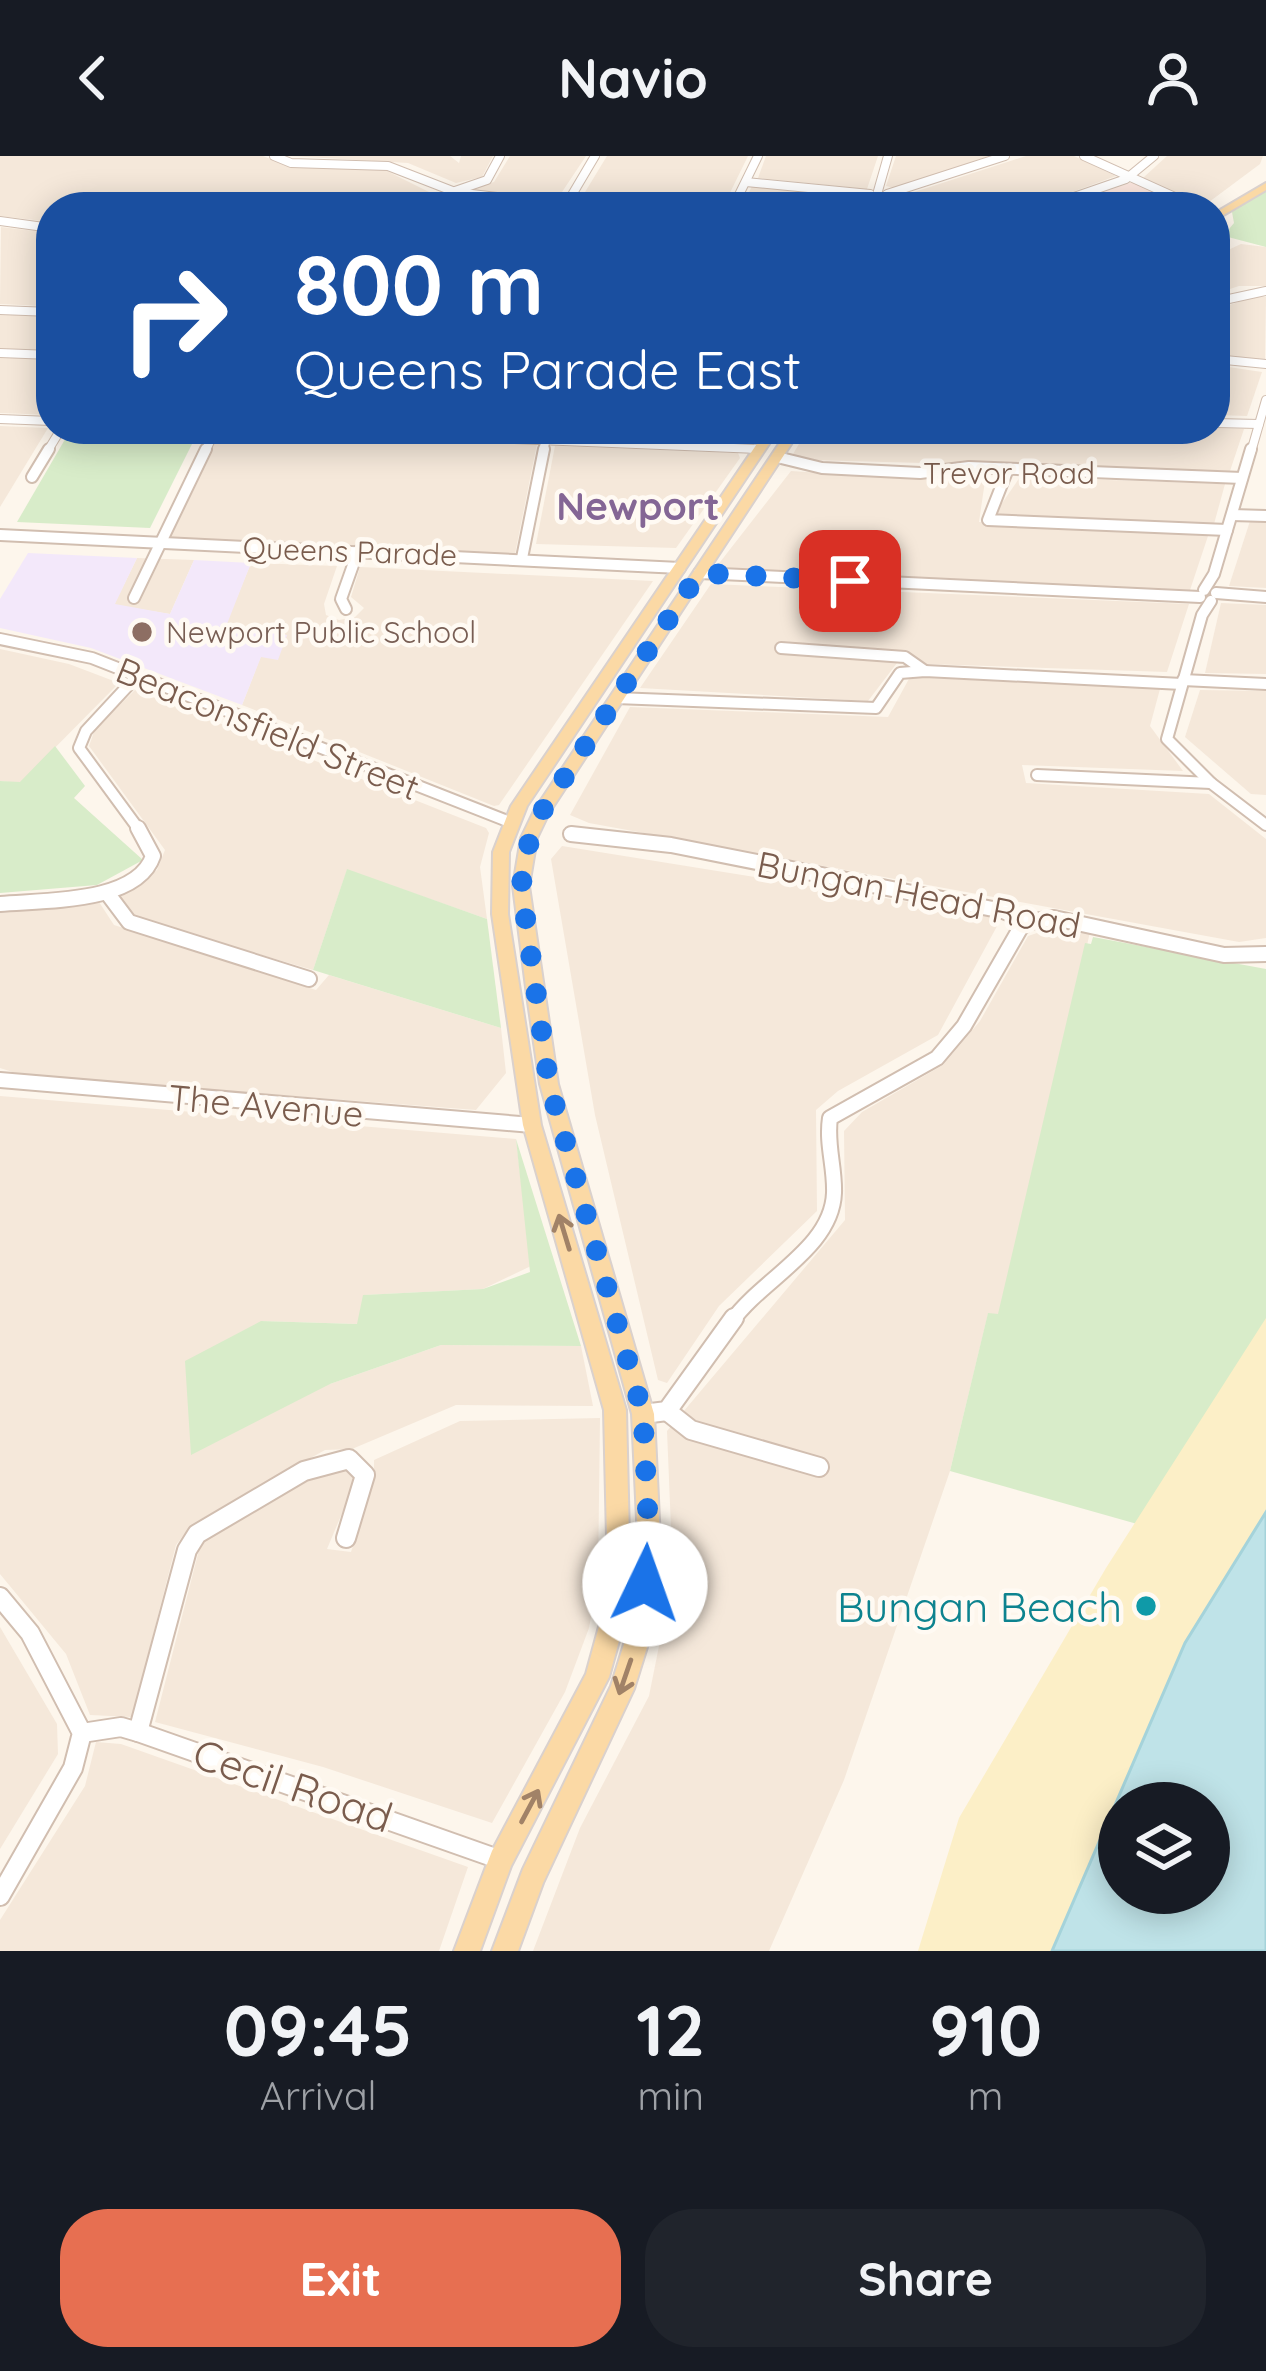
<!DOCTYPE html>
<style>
body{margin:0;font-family:Quicksand,sans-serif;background:#20242c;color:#f1f3f6;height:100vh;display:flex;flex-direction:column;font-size:45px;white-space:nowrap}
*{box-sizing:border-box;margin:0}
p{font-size:39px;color:#9ea1a6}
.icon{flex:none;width:66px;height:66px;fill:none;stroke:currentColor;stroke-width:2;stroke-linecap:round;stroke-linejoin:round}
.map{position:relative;height:1795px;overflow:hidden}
.panel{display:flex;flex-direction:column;background:#171b24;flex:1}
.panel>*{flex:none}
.hud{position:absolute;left:36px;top:36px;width:1194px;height:252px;border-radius:48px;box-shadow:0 6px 30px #0003;background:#1a4fa0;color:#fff;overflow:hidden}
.fabs{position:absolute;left:1098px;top:1626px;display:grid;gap:24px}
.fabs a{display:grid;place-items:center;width:132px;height:132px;border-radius:50%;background:#171b24;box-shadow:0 6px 30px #0003;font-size:60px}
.pin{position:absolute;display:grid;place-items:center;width:102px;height:102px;color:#fff;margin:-51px;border-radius:24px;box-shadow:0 6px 18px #0006}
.me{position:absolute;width:132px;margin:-66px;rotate:3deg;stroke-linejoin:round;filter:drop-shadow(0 0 9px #0008)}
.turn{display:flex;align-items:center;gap:42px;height:252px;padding:0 60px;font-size:54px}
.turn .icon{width:156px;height:156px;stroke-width:2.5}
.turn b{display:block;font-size:84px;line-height:102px}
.eta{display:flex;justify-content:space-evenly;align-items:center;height:204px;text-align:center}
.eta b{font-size:72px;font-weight:700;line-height:84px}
.button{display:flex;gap:24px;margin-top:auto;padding:24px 60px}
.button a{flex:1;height:138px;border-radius:48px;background:#e76f51;color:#fff;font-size:48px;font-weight:700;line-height:138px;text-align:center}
.button a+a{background:#20242c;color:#f1f3f6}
header{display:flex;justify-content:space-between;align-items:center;height:156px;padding:0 60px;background:#171b24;font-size:54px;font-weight:700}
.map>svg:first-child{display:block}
.residential{fill:#f5e8da}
.commercial{fill:#fde8e0}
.education{fill:#f3e8fa}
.green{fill:#d8ecc9}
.sand{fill:#fcefc7}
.water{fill:#bfe3e8;stroke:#a5d3da;stroke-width:3;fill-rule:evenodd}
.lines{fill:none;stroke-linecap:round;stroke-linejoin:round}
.minor-far3-casing{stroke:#d1beb0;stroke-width:10}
.minor-far2-casing{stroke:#d1beb0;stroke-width:14}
.minor-far1-casing{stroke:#d1beb0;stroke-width:18}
.minor-casing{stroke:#d1beb0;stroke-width:22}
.major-casing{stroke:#dad1cd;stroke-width:4}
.minor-far3{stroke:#fff;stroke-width:8}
.minor-far2{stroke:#fff;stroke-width:10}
.minor-far1{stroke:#fff;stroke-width:14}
.minor{stroke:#fff;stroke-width:18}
.major{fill:#fbd9a5;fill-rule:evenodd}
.oneway{stroke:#a18267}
.route{stroke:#1a73e8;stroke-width:21;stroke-dasharray:0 37.8}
.education-dot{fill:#8d6e63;stroke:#fffaf3;stroke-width:4.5}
.culture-dot{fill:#0f9aa8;stroke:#fffaf3;stroke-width:4.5}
.labels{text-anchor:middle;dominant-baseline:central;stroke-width:9;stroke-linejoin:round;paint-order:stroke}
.far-street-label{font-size:30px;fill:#7a5c4d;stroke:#fffaf3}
.far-education-label{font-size:30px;fill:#785e54;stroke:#fffaf3;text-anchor:start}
.street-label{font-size:36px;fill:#7a5c4d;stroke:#fffaf3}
.far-district-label{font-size:39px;font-weight:bold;fill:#846695;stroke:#fffaf3}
.near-culture-label{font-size:42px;fill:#0d838f;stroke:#fffaf3;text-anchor:end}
.near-street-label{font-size:42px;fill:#7a5c4d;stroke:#fffaf3}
</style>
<header><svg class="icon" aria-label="back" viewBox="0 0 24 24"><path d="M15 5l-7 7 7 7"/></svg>Navio<svg class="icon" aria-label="person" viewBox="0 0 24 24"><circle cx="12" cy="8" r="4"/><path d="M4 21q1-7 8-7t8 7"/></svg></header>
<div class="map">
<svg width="1266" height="1795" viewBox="0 0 1266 1795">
<rect width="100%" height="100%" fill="#fdf6ec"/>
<g class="residential">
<polygon points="0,0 263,0 293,12 381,12 429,36 551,51 51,51 51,66 0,60"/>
<polygon points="290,0 450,0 459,7 461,0 493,0 482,21 456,27 408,7"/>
<polygon points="510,0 586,0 558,42 469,34 494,26"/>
<polygon points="607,0 748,0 723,51 579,46"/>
<polygon points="766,0 878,0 867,33 758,22"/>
<polygon points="896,0 990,0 894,32 886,30"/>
<polygon points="1026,0 1074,0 1116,20 1031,51 939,51 902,40"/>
<polygon points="1167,0 1263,0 1260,8 1209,46 1198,47 1143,22"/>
<polygon points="752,30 863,42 860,51 742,51"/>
<polygon points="1,71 51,77 51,118 44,119 42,150 0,148"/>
<polygon points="1241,88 1266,91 1266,130 1239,130 1215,138 1215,100"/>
<polygon points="1253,141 1266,141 1265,204 1215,199 1215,154"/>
<polygon points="0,156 51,159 51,196 0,194"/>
<polygon points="0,200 51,203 51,259 0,257"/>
<polygon points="1215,209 1262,216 1247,260 1215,259"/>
<polygon points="0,270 48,272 0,351"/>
<polygon points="808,273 1215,272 1244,273 1230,315 809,304 793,298"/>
<polygon points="220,276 537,288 515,398 170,382"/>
<polygon points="555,290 738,297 740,302 676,392 536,388"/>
<polygon points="791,315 897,322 986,318 979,366 1208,380 1190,434 736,417 717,410"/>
<polygon points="1020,321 1225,328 1214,368 994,359"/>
<polygon points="1250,365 1266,366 1266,432 1229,430"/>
<polygon points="137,402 194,404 170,458 114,449"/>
<polygon points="251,407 337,410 324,448 326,459 339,464 355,461 364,452 351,441 360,411 653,425 499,649 494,650 242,549 261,500 226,468"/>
<polygon points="711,428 1189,448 1167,516 897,507 868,545 640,532"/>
<polygon points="1221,447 1266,449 1266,518 1205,517"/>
<polygon points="0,493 69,508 119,527 20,627 0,625"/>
<polygon points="910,521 1160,533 1150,570 1183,615 1022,609 1026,627 1209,638 1266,683 1266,782 1239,786 589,667 570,659 630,551 888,561"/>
<polygon points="135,534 486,672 489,677 480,711 487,763 347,714 313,814 136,762 117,739 157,714 165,694 89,590 95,573"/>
<polygon points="1200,534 1266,535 1266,639 1251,638 1185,581"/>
<polygon points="562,690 1002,761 938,879 838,935 816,954 817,1055 719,1150 667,1227 658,1224 595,959 551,703"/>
<polygon points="99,746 114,769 316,834 329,819 501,872 506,917 476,954 22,919 0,912 0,757"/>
<polygon points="1055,771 1090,776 1003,1160 988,1158 950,1315 844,1624 769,1795 533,1795 580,1672 649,1540 673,1420 667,1275 845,1064 844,975 862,956 943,909 980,865 1028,780"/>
<polygon points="0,940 516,983 531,1110 483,1133 364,1139 358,1168 261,1165 330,1228 441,1189 581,1190 593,1250 456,1249 352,1293 325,1294 192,1368 176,1389 132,1561 90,1559 66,1498 0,1418"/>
<polygon points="600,1262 598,1421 589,1472 565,1536 492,1667 323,1611 155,1566 201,1386 315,1318 343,1312 356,1324 327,1393 351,1396 374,1324 374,1304 460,1265"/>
<polygon points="0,1471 57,1568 58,1598 0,1693"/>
<polygon points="96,1586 121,1588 468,1711 439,1795 0,1795 0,1764 85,1630"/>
</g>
<polygon class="commercial" points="1136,25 1192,51 1060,51"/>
<polygon class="education" points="28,397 137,402 115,448 170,458 194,404 251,407 227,468 287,479 278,504 261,501 242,549 91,492 0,472 0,443"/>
<g class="green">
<polygon points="1266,32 1266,91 1228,81 1225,78 1234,67 1232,56"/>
<polygon points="71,273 197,278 150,372 17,366"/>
<polygon points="55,590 85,630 74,642 143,704 97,729 0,737 0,625 20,626"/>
<polygon points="347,713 487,763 501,872 313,814"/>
<polygon points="1093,781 1266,813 1266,1213 1176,1379 950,1315 988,1157 998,1158 1085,787 1091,788"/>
<polygon points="516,983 581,1190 441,1189 330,1228 191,1299 185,1205 261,1165 357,1168 363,1139 483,1133 530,1116"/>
</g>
<polygon class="sand" points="1266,1162 1266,1356 1185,1487 1052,1795 918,1795 959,1662 1106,1412"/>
<path class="water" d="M1266 1356V1795H1052L1185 1487ZM1119 1647H1209V1737H1119Z"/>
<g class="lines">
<g class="minor-far3-casing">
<g id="minor-far3">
<polyline points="274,0 291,7 388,10 455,36 583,51"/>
<polyline points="1084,0 1197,51"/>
<polyline points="746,26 870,38"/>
<polyline points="455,35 487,24 500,0"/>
<polyline points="878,35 888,0"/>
<polyline points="887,38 1005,0"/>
<polyline points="887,41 920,51"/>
<polyline points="566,49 595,0"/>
<polyline points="733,51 758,0"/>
<polyline points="1045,51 1126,23 1154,0"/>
<polyline points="0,65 51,72"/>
<polyline points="1215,146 1266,135"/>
<polyline points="0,154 51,156"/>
<polyline points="0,197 51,199"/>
<polyline points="1215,203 1266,208"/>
<polyline points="0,263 51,265"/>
<polyline points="1215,267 1259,268"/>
<polyline points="265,273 758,293"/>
<polyline points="47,296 61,273"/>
<polyline points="205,296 216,273"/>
<polyline points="543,296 548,273"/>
<polyline points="1251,296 1266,244"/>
</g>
</g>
<g class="minor-far2-casing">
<g id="minor-far2">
<polyline points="777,301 822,312 920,317 969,311 1242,322"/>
<polyline points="1008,313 988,364 1227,374"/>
<polyline points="32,321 49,293"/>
<polyline points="1232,359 1266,360"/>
<polyline points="0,379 680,412"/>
<polyline points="522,402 544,293"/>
<polyline points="699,417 1200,441"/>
<polyline points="1204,434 1214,418 1251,293"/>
<polyline points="1216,437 1266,441"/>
<polyline points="134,442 206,293"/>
<polyline points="1211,445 1202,459 1167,583 1211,627 1266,669"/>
<polyline points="346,453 341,443 358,395"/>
<polyline points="0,483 92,502 510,666"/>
<polyline points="781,492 905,501 925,515"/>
<polyline points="137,520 86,575 79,592 140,675"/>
<polyline points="1183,524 1266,528"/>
<polyline points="616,542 876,552 900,517 925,515 1182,528"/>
<polyline points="1037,619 1211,627"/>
</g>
</g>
<g class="minor-far1-casing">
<g id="minor-far1">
<polyline points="571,678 671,689 1003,755 1029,766 1054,762 1224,799 1266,798"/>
<polyline points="108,738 129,766 309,823"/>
<path d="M0 748C42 744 137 748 153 700L138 672"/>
<polyline points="0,924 532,969"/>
<path d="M732 1165C762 1123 832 1092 834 1037 835 1011 826 988 830 962L937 902 964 870 1021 771 1029 766"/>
</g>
</g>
<g class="minor-casing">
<g id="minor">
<polyline points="667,1255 691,1274 819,1311"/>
<polyline points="643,1258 667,1255 734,1162"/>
<polyline points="0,1441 30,1477 82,1577 73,1612 0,1740"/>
<polyline points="138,1576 187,1394 197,1378 304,1315 349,1303 365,1319 346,1382"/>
<polyline points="82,1577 121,1571 138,1576 501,1704"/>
</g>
</g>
<g class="major-casing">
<g id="major">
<polygon points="1266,27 1266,34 1215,64 1215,57"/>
<polygon points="767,273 779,273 527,650 509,696 508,758 541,969 626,1254 630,1424 627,1456 609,1521 511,1710 480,1795 454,1795 492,1695 586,1518 603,1456 608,1424 604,1254 523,969 492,758 493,696 511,650"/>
<polygon points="789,273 801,273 549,657 537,682 529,730 558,928 654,1258 660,1384 653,1472 634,1533 543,1727 518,1795 492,1795 523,1713 611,1530 629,1472 638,1384 632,1258 540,928 527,839 513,730 521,682 535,653"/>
</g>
</g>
<use href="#minor-far3" class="minor-far3"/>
<use href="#minor-far2" class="minor-far2"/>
<use href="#minor-far1" class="minor-far1"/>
<use href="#minor" class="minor"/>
<use href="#major" class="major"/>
</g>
<defs><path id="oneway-shaft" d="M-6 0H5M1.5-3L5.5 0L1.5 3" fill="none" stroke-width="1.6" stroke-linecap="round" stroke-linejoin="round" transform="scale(3)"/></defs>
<g class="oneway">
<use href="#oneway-shaft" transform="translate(564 1076) rotate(-107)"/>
<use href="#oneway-shaft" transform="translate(625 1521) rotate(109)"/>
<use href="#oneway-shaft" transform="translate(530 1650) rotate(-62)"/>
</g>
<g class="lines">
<polyline class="route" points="645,1428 649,1384 643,1258 549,928 521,730 530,682 541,657 699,417 850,425"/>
</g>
<circle class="education-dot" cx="142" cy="476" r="12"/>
<circle class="culture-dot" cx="1146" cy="1450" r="12"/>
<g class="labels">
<g class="far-street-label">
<text x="1009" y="317">Trevor Road</text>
<text transform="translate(350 395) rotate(2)">Queens Parade</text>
</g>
<g class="far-education-label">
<text x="166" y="476">Newport Public School</text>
</g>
<g class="street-label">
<text transform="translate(268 572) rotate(22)">Beaconsfield Street</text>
<text transform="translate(919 738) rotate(11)">Bungan Head Road</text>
<text transform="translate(266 949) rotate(5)">The Avenue</text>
</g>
<g class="far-district-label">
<text x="638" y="349">Newport</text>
</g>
<g class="near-culture-label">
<text x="1122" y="1450">Bungan Beach</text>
</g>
<g class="near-street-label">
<text transform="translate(293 1629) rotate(19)">Cecil Road</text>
</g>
</g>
</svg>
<div class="fabs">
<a><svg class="icon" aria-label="layers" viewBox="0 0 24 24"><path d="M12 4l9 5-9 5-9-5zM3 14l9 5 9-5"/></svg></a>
</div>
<div class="pin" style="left:850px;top:425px;background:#d93025"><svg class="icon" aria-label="arrive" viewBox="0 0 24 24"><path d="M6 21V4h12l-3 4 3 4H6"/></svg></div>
<svg class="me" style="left:645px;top:1428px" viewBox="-20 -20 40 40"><circle r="19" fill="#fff"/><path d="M0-13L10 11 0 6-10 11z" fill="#1a73e8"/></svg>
<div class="hud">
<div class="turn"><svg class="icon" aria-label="right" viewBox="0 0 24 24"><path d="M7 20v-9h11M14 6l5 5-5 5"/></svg><div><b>800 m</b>Queens Parade East</div></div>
</div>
</div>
<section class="panel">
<div class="eta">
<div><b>09:45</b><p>Arrival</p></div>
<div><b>12</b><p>min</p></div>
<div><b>910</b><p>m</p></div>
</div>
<div class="button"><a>Exit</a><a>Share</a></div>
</section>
